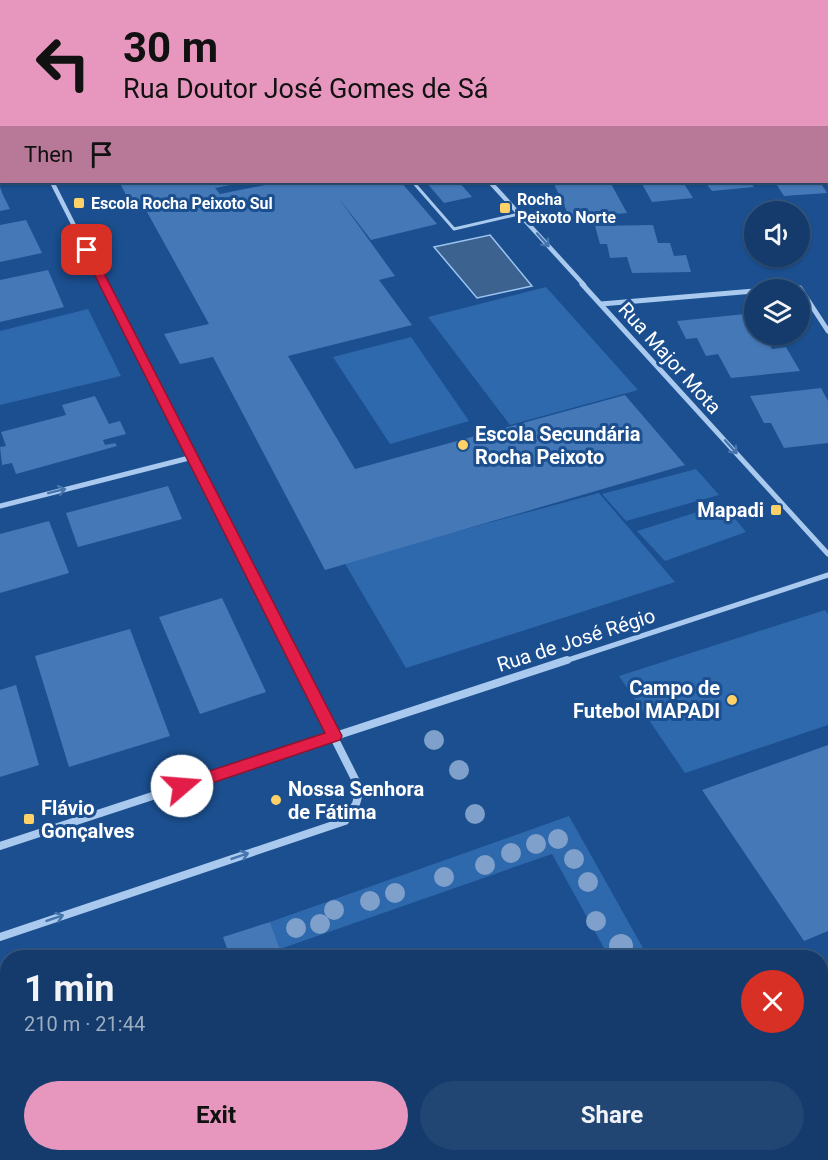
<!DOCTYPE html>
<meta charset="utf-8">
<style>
body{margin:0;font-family:Roboto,sans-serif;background:#214673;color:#f1f3f6;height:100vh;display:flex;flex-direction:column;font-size:22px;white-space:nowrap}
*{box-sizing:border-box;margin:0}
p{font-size:20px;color:#9dadc1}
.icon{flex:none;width:33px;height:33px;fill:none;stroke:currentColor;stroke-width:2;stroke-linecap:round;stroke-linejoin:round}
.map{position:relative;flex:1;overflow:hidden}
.sheet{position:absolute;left:0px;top:950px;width:828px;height:212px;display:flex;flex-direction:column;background:#143b6b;border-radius:24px 24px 0 0;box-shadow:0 2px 4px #0004,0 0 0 2px #33557e}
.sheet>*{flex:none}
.banner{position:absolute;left:0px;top:0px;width:828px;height:183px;box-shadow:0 2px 4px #0004,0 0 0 2px #33557e;background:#e797bd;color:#111;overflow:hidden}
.fabs{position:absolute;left:744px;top:201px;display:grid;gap:12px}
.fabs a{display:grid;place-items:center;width:66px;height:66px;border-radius:50%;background:#143b6b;box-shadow:0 2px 4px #0004,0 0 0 2px #33557e;font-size:30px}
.pin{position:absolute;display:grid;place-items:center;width:51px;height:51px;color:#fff;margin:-26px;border-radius:12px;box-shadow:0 3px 9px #0006}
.me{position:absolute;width:66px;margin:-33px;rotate:72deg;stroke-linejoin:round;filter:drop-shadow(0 0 4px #0008)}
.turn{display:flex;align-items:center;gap:21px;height:126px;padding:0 24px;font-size:27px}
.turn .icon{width:78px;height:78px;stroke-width:2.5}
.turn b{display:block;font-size:42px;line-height:51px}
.then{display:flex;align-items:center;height:57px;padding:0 24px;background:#0003;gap:12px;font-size:22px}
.round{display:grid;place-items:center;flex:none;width:63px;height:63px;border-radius:32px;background:#214673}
.summary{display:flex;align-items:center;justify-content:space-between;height:102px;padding:0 24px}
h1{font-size:36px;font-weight:700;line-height:45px}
.primary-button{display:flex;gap:12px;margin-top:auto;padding:12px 24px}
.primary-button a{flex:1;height:69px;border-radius:36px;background:#e797bd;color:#111;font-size:24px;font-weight:700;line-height:69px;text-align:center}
.primary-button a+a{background:#214673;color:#f1f3f6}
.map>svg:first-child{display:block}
.green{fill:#2e69ad}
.water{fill:#3c6290;stroke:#9cc4f0;stroke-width:1.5}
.building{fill:#4478b7}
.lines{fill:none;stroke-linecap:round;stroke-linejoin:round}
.lane{stroke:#a9c9ee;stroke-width:3}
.street-far2{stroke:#a9c9ee;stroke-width:4.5}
.street-far1{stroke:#a9c9ee;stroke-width:5}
.street{stroke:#a9c9ee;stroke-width:8}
.secondary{fill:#d6e6fa;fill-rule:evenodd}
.tree{fill:#7ea0ca}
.oneway{stroke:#4674ac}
.route{fill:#e11d48;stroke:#92132f;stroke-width:1.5}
.poi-dot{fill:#ffd166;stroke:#1b4f8f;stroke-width:2}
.labels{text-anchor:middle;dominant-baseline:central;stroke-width:6;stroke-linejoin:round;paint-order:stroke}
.far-poi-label{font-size:16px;font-weight:bold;fill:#fff;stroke:#1b4f8f;text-anchor:start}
.street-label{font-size:20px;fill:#fff;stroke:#1b4f8f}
.poi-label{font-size:20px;font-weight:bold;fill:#fff;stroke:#1b4f8f;text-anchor:start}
</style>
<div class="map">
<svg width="828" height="1160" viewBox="0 0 828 1160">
<rect width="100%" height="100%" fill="#1b4f8f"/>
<g class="green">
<polygon points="546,287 638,390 510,425 428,317"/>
<polygon points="88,309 121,376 0,405 0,331"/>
<polygon points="411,337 469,421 390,444 333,357"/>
<polygon points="696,469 719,495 626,521 602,494"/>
<polygon points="599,493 675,582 406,668 344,562"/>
<polygon points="723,504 746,532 665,561 637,531"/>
<polygon points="825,610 828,614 828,725 685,773 619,676"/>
<polygon points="569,816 648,957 609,957 552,854 280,949 270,922"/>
</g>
<polygon class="water" points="490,235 532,286 477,298 434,247"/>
<g class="building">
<polygon points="140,182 234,182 236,184 215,188 220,194 280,182 401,182 437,224 371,240 338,197 395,276 379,280 412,325 288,356 355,469 625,395 685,465 325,570 213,357 180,364 164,334 209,324 142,203 131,205 121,185"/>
<polygon points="426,182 459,182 472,197 444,203"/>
<polygon points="553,182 610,182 627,213 570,218"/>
<polygon points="641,182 683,182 693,198 652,202"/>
<polygon points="705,182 750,182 754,187 712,191"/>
<polygon points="775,182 820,182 827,193 784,196"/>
<polygon points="0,187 3,195 10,209 0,211"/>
<polygon points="26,220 42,253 0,262 0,225"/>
<polygon points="653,225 658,243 670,243 674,256 686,255 691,272 632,273 627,257 610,258 607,244 600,244 595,226"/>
<polygon points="48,270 64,307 0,322 0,280"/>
<polygon points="745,314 754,334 764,334 772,349 786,347 800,371 731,378 718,354 706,356 697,338 686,339 677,321"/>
<polygon points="821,388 828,401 828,443 784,448 771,423 764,423 750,396"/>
<polygon points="95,396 109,424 120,421 126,434 103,440 105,445 115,443 117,446 16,474 12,463 2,465 0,447 6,446 1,432 66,415 62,405"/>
<polygon points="168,486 182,519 78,547 66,513"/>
<polygon points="49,521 69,573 0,593 0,534"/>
<polygon points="222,598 266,692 200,714 159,617"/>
<polygon points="130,629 170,736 69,767 35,656"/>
<polygon points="16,685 39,765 0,777 0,690"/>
<polygon points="828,745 828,931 804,941 702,790"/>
<polygon points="270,922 280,949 257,957 230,957 223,937"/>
<polygon points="518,950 522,957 499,957"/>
<polygon points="8,1144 8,1154 173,1154 175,1160 0,1160 0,1147"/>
<polygon points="306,1154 330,1154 332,1160 308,1160"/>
<polygon points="353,1154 494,1154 478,1160 355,1160"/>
</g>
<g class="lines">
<polyline class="lane" points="413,182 454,229 519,214"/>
<g class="street-far2">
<polyline points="0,77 2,80"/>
<polyline points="52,182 104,285"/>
<polyline points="490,182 584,285"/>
</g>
<g class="street-far1">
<polyline points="104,284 296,662"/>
<polyline points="582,284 828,554"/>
<polyline points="779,290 800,288 828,331"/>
<polyline points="601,304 754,291"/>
<polyline points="0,506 193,457"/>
<polyline points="562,662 828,575"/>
</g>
<g class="street">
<polyline points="0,846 567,660"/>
<polyline points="0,937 345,821 356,804 360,789 295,660"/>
</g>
<g class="secondary">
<polygon points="134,0 142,0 142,2 135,2"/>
<polygon points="155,0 163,0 163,2 156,2"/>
<polygon points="379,0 403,0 377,2"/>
<polygon points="691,0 700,0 701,2 692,2"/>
<polygon points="784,0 793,0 783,2"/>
<rect x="0" y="30" width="2" height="4"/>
<rect x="826" y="43" width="2" height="5"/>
<rect x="826" y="60" width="2" height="5"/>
</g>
</g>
<g class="tree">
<circle cx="434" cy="740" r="10"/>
<circle cx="459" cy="770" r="10"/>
<circle cx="475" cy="814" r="10"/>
<circle cx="558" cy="839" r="10"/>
<circle cx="536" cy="844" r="10"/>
<circle cx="511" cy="853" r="10"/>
<circle cx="574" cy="859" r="10"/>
<circle cx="485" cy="865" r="10"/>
<circle cx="444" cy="877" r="10"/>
<circle cx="588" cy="882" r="10"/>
<circle cx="395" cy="893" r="10"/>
<circle cx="370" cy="901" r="10"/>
<circle cx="334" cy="910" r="10"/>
<circle cx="596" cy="921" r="10"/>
<circle cx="320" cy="924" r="10"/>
<circle cx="296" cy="928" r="10"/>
<circle cx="621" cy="946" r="12"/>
</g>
<defs><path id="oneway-shaft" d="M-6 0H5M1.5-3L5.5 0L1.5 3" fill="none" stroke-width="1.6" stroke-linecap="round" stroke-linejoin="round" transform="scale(1.5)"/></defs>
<g class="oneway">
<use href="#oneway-shaft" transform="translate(543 240) rotate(48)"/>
<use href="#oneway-shaft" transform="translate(731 447) rotate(48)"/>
<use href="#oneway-shaft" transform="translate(57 491) rotate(-14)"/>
<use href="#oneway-shaft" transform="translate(240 856) rotate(-19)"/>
<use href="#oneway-shaft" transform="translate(55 918) rotate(-19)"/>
</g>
<polygon class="route" points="87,247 92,250 342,736 340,740 182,793 176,791 174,786 176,782 325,733 82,250"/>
<g class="poi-dot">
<rect x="73" y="197" width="12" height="12" rx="3"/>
<rect x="499" y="202" width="12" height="12" rx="3"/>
<circle cx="463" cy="445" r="6"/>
<rect x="770" y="504" width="12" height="12" rx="3"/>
<circle cx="732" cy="700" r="6"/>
<circle cx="276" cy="800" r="6"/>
<rect x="23" y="813" width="12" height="12" rx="3"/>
</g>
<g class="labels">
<g class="far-poi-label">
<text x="517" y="199">Rocha<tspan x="517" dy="18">Peixoto Norte</tspan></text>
<text x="91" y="203">Escola Rocha Peixoto Sul</text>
</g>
<g class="street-label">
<text transform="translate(670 358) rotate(48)">Rua Major Mota</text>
<text transform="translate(576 640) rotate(-18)">Rua de José Régio</text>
</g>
<g class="poi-label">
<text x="475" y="434">Escola Secundária<tspan x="475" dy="23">Rocha Peixoto</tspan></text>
<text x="764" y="510" text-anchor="end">Mapadi</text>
<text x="720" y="688" text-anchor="end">Campo de<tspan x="720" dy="23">Futebol MAPADI</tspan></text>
<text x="288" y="789">Nossa Senhora<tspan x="288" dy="23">de Fátima</tspan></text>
<text x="41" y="808">Flávio<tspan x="41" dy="23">Gonçalves</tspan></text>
</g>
</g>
</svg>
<div class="fabs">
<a><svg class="icon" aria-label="sound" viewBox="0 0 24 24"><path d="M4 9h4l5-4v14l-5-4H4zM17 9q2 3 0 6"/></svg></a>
<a><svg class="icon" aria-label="layers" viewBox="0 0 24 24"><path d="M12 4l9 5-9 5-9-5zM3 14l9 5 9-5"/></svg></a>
</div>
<div class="pin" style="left:87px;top:250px;background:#d93025"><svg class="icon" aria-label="arrive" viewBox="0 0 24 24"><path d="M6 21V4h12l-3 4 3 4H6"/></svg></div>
<svg class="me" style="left:182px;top:786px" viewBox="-20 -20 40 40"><circle r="19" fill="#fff"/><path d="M0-13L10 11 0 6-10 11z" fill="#e11d48"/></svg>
<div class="banner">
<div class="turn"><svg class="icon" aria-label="left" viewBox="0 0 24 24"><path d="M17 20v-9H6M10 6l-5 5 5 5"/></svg><div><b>30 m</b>Rua Doutor José Gomes de Sá</div></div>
<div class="then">Then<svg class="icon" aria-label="arrive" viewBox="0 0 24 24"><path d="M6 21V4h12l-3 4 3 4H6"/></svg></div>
</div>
<section class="sheet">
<div class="summary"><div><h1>1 min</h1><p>210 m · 21:44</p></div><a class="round" style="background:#d93025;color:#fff"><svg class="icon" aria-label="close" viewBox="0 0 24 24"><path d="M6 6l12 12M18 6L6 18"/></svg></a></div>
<div class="primary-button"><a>Exit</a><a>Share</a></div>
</section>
</div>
